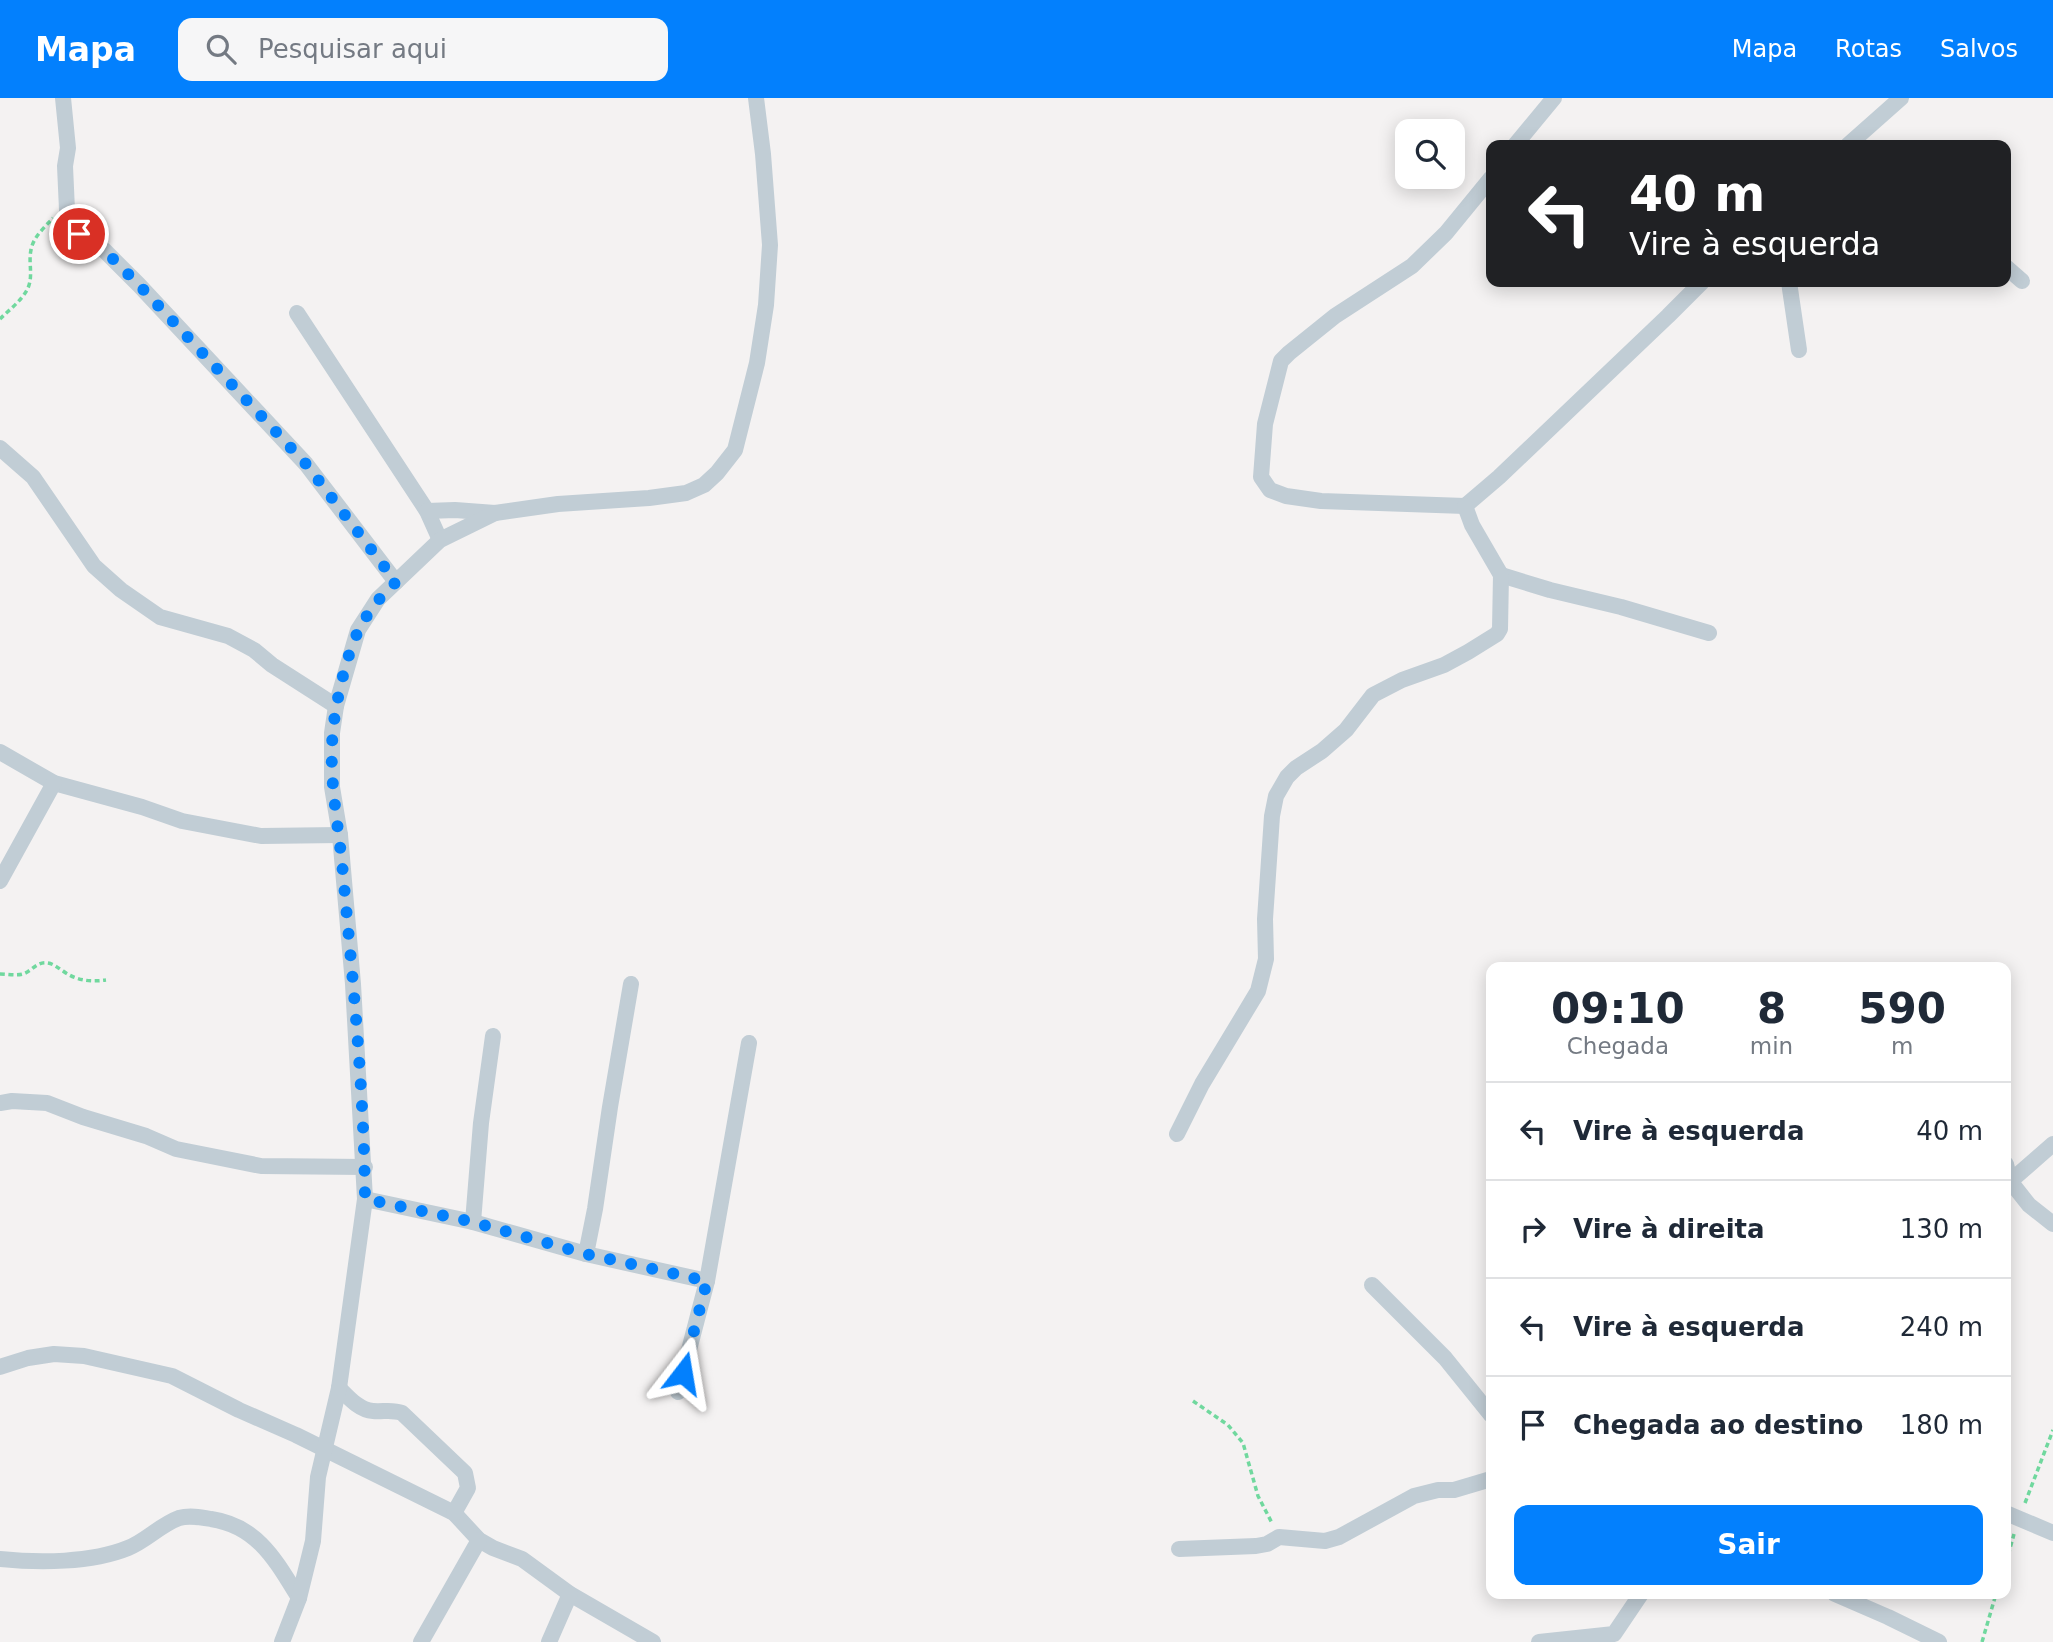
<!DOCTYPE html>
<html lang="pt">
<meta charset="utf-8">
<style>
body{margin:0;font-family:"DejaVu Sans",sans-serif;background:#f6f6f7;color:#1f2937;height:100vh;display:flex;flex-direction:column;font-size:26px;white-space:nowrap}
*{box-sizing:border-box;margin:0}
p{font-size:23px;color:#747a83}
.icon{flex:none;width:38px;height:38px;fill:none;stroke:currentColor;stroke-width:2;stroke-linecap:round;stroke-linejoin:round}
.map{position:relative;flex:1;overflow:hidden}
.side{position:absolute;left:1486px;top:864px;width:525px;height:637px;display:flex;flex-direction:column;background:#fff;border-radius:14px;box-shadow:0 4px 18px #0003}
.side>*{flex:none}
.banner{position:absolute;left:1486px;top:42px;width:525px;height:147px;border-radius:14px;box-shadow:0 4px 18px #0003;background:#202124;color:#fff;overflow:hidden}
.tools{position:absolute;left:1395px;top:21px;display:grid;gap:14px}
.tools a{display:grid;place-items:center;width:70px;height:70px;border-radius:14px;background:#fff;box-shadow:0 4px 18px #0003;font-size:35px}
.pin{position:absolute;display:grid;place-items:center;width:60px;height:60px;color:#fff;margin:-30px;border:4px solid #fff;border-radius:50%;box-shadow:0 2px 7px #0007}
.me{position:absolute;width:77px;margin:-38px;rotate:14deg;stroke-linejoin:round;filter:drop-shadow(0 0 5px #0008)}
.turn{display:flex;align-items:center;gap:24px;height:147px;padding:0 28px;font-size:32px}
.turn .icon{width:91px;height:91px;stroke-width:2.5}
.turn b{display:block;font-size:49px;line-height:60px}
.eta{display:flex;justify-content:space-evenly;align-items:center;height:119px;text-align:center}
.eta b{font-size:42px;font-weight:600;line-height:49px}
.cta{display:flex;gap:14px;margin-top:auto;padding:14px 28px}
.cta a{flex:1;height:80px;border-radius:14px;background:#0380fd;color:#fff;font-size:28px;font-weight:600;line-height:80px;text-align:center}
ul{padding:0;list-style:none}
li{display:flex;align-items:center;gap:21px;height:98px;padding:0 28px;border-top:2px solid #e0e1e3}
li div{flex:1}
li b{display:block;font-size:26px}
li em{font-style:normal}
header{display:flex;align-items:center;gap:42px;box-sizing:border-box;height:98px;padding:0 35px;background:#0380fd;color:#fff}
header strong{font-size:33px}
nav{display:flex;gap:38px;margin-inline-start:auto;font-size:24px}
.search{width:490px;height:63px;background:#f6f6f7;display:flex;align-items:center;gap:18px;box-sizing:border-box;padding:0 24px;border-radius:14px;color:#747a83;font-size:26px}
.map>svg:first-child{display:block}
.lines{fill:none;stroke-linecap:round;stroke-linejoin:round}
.path{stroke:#70d89e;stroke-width:3.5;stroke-dasharray:5 3.5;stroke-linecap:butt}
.minor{stroke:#c1cdd5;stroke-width:16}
.route{stroke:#0380fd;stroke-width:12;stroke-dasharray:0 21.6}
</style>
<header>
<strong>Mapa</strong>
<div class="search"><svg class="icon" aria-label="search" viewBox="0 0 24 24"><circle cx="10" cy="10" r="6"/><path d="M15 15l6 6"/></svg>Pesquisar aqui</div>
<nav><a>Mapa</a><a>Rotas</a><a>Salvos</a></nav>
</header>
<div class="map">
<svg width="2053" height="1544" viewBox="0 0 2053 1544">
<rect width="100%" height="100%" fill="#f4f2f2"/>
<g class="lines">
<g class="path">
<path d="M0 221C9 212 21 203 27 192 34 179 28 165 31 152 33 139 45 129 53 120"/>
<path d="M0 876C7 876 16 878 23 876 32 873 37 863 48 865 54 866 58 870 63 873 77 883 90 884 106 882"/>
<polyline points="1193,1303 1228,1327 1243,1345 1258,1398 1272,1425"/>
<polyline points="2025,1405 2053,1332"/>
<polyline points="2006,1465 2014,1436"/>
<polyline points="1982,1544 1996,1496"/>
</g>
<g class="minor">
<polyline points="63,0 68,50 65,68 67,112 70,123 79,137 87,145 104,152 139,187 306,366 396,484"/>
<polyline points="1515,47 1554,0"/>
<polyline points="1848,47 1901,0"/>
<polyline points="1491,80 1446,135 1412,168 1335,218 1289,255 1281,263 1265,326 1261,379 1270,392 1286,398 1321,403 1465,408 1499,379 1668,218 1702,184"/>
<polyline points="2006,169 2022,183"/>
<polyline points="1789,184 1799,252"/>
<polyline points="297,215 427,413 440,442"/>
<polyline points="0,350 33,379 94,468 121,492 160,519 228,538 254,552 272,567 336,608"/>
<polyline points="427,413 455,412 495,415 558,406 649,400 686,395 704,387 717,375 735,352 757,265 766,207 770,147 763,56 756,0"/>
<polyline points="1501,477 1550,492 1621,509 1709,535"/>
<polyline points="0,654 54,685 142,709 182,723 261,738 340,737"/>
<polyline points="0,783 54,685"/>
<polyline points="0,1005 12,1003 47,1005 83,1019 146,1038 176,1051 261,1068 365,1069"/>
<polyline points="1177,1036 1202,986 1258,893 1266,861 1265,821 1272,718 1276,698 1287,679 1296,670 1322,653 1346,632 1373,597 1402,582 1444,567 1468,554 1497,536 1500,531 1501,477 1472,427 1465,408"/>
<polyline points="2006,1066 2010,1083 2029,1107 2053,1126"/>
<polyline points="2006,1087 2053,1046"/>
<polyline points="365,1101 473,1124 586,1156 707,1183 678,1294"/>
<polyline points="473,1124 481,1025 493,938"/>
<polyline points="586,1156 595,1111 610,1009 631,886"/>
<polyline points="707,1183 749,945"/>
<polyline points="1372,1187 1445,1260 1491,1317"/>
<polyline points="0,1269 28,1260 54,1256 84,1258 172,1278 239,1312 296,1337 454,1415 479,1442 493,1450 522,1461 570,1496 653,1544"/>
<path d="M339 1290C348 1299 359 1312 373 1313 383 1314 392 1311 402 1315L465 1375 468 1390 454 1415"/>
<polyline points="2006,1415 2053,1435"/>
<polyline points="1179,1451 1256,1448 1267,1446 1279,1439 1325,1443 1339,1439 1414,1398 1438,1392 1454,1392 1491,1381"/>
<path d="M0 1461C39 1465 91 1465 128 1450 146 1443 160 1427 179 1420 189 1417 200 1419 211 1421 258 1428 276 1463 299 1500"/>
<polyline points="1835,1496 1888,1519 1939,1544"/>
<polyline points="282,1544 299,1500 313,1443 318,1379 339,1290 365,1101 353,886 340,737 332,689 332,635 336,608 358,532 378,501 440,442 495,415"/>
<polyline points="421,1544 479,1442"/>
<polyline points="549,1544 570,1496"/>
<polyline points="1539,1544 1614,1536 1641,1496"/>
</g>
</g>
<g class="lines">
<path class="route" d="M79 136 87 145 104 152 139 187 306 366 396 484C381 498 369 512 360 530 347 553 335 607 333 633 328 681 339 728 343 776 353 884 364 992 365 1101L473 1124 586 1156 707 1183 683 1275"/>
</g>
</svg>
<div class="tools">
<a><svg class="icon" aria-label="search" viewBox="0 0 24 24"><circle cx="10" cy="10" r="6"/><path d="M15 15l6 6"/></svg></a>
</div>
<div class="pin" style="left:79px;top:136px;background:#d93025"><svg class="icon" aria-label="arrive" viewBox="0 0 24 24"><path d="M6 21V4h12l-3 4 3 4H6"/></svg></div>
<svg class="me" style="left:683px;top:1275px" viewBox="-20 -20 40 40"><path d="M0-17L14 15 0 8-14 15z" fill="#0380fd" stroke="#fff" stroke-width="4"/></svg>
<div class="banner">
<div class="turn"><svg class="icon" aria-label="left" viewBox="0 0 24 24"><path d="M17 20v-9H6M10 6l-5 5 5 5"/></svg><div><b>40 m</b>Vire à esquerda</div></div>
</div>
<section class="side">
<div class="eta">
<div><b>09:10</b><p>Chegada</p></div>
<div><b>8</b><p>min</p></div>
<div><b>590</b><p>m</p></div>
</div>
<ul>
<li><svg class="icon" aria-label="left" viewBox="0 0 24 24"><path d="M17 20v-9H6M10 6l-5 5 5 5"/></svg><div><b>Vire à esquerda</b></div><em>40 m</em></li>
<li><svg class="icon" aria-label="right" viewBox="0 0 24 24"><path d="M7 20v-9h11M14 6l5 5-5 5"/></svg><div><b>Vire à direita</b></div><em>130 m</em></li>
<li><svg class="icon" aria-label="left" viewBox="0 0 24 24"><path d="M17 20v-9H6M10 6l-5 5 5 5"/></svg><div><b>Vire à esquerda</b></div><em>240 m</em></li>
<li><svg class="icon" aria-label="arrive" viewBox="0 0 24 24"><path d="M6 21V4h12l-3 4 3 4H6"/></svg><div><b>Chegada ao destino</b></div><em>180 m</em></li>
</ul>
<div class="cta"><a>Sair</a></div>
</section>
</div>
